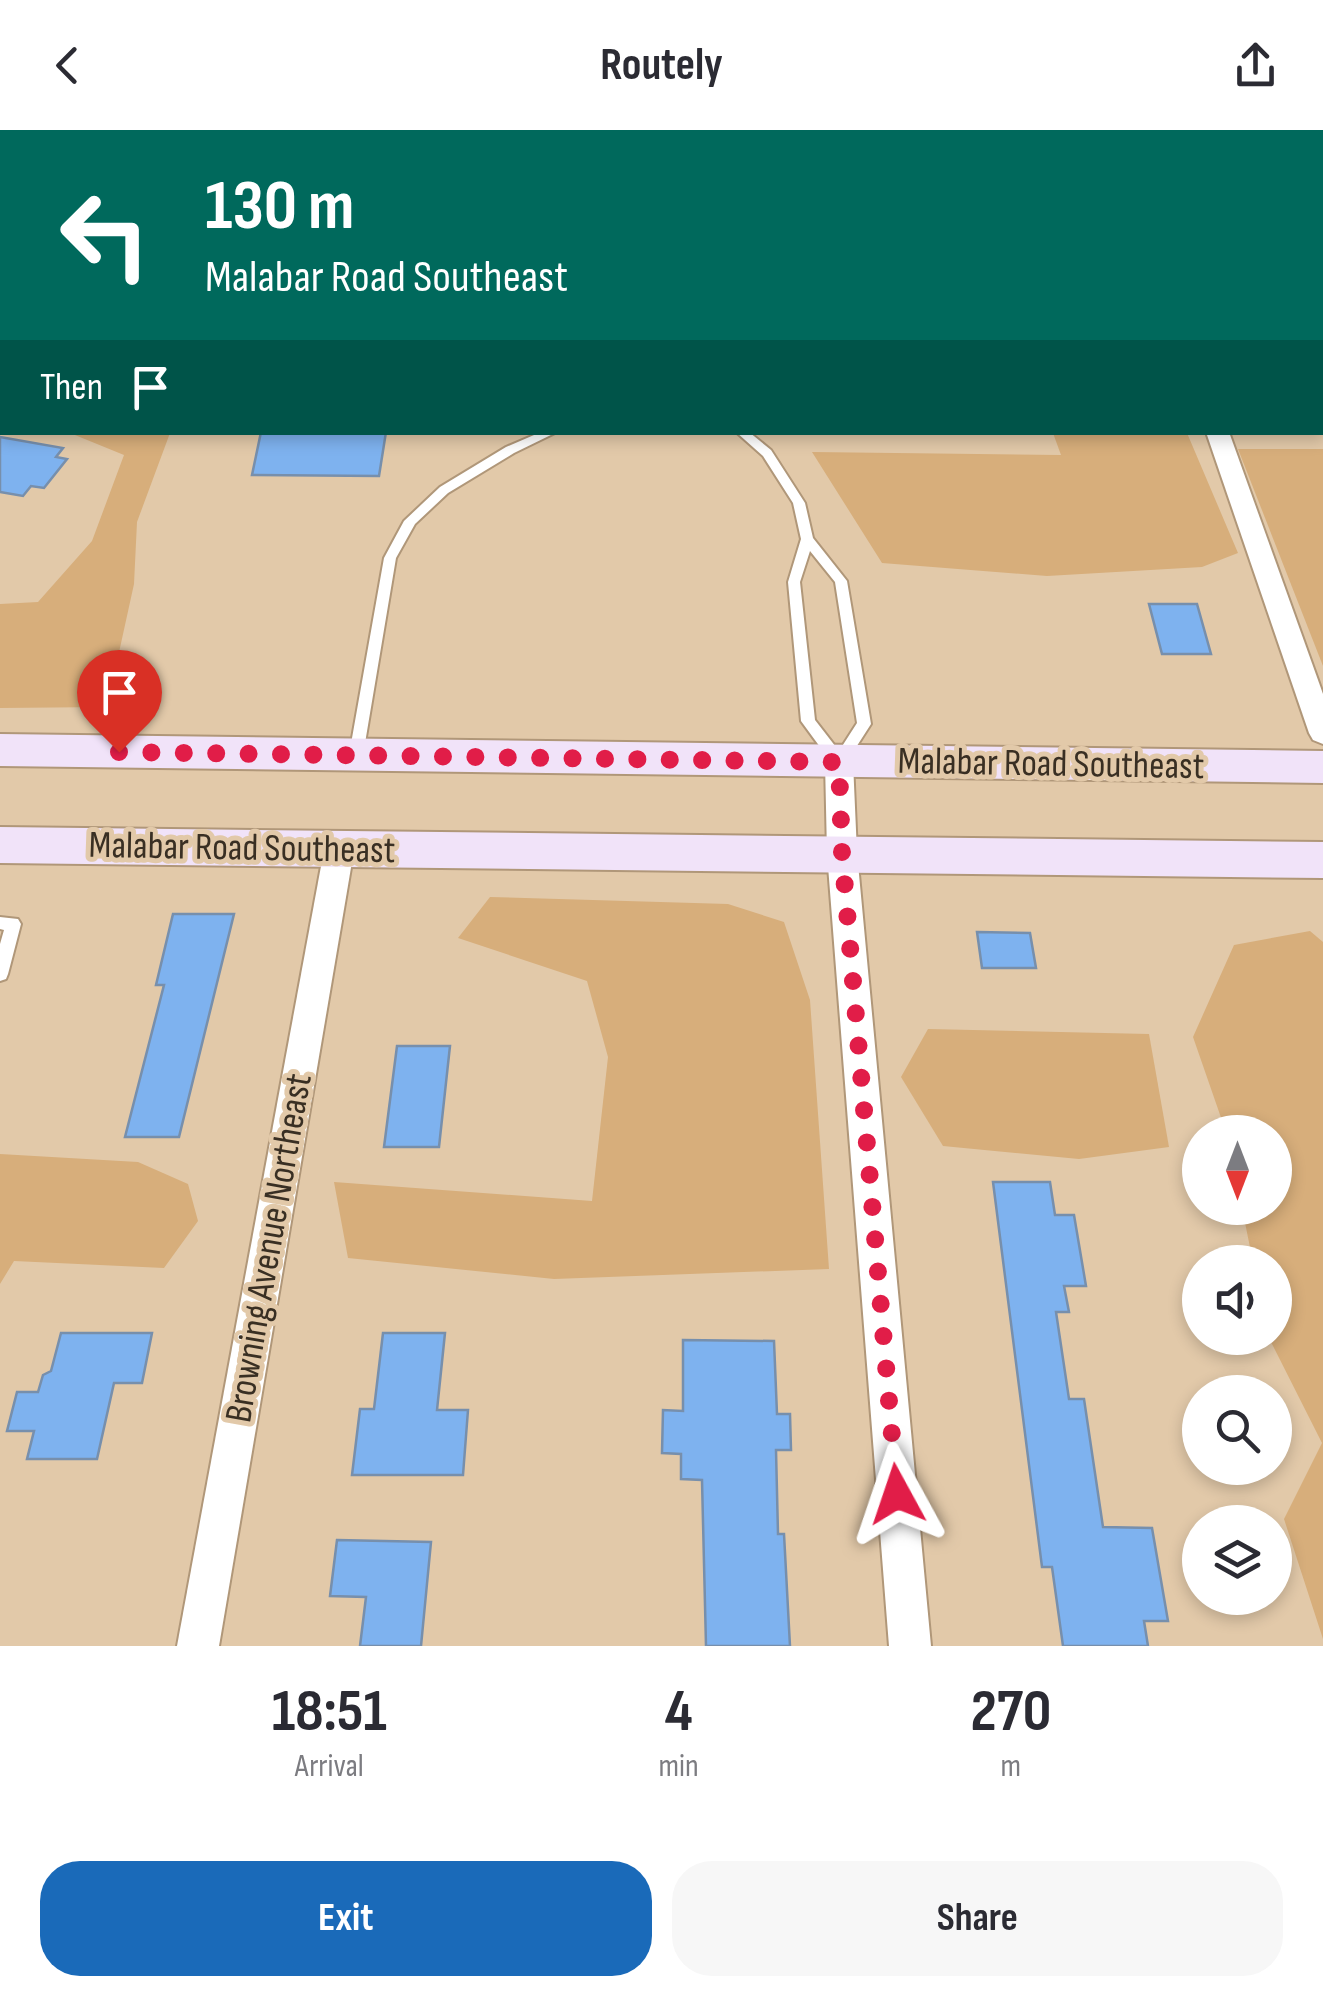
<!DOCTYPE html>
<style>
body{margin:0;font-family:"Sofia Sans Condensed",sans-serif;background:#f7f7f7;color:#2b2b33;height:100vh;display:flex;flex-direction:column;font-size:38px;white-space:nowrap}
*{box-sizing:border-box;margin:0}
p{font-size:32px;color:#7c7c81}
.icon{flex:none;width:55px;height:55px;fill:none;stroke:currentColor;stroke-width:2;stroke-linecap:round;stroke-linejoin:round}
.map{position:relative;height:1516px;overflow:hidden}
.drawer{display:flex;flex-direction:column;background:#fff;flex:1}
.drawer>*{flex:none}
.hud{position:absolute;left:0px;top:0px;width:1325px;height:305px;box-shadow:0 5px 15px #0003;background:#00695c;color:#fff;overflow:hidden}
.needle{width:65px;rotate:180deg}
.controls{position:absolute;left:1182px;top:985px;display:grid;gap:20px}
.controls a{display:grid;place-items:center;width:110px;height:110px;border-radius:50%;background:#fff;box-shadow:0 5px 15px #0003;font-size:50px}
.pin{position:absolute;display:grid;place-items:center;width:85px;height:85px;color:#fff;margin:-102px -42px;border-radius:50% 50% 50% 0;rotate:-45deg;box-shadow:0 0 10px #0007}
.pin .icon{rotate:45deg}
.me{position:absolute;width:110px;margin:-55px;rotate:355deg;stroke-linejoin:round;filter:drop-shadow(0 0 8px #0008)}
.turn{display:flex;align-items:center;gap:35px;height:210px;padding:0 40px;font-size:45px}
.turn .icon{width:130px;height:130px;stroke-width:2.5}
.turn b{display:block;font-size:70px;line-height:85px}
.then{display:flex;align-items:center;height:95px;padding:0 40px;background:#0003;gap:20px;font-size:38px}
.eta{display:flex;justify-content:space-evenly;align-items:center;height:170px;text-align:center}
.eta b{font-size:60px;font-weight:700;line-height:70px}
.cta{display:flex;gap:20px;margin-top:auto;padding:20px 40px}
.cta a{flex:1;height:115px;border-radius:40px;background:#1a6ab9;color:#fff;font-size:40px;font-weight:700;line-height:115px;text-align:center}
.cta a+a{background:#f7f7f7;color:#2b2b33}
header{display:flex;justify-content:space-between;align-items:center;height:130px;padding:0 40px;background:#fff;font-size:45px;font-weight:700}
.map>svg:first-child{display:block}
.green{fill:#d7ae7b}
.building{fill:#7eb2ef;stroke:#778fac;stroke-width:2.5}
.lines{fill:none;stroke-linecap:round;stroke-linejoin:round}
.service-casing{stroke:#b09779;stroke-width:4}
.minor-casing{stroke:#b09779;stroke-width:4}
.secondary-casing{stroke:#b09779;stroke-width:4}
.service{fill:#fff;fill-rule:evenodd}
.minor{fill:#fff;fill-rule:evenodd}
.secondary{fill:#f1e3f9;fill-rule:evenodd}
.route{stroke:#e11d48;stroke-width:18;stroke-dasharray:0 32.4}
.labels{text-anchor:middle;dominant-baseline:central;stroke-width:10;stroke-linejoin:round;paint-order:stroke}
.street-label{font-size:38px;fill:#392f23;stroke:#e2c9a9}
</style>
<header><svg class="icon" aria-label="back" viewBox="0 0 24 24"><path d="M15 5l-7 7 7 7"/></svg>Routely<svg class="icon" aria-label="share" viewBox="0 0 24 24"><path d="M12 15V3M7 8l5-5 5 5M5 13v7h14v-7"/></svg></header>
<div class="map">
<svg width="1323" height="1516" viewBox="0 0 1323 1516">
<rect width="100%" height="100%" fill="#e2c9a9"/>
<g class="green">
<polygon points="70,303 170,303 137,392 134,454 107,577 0,578 0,474 38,472 92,411 124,325"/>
<polygon points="1053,303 1187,303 1238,423 1202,437 1047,446 882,433 812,322 1061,325"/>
<polygon points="1238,319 1323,319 1323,536"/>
<polygon points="490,767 728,774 784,792 810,870 829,1139 554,1149 348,1128 334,1052 592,1071 608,927 587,851 458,808"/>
<polygon points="1310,801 1323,812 1323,1509 1284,1389 1322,1313 1269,1208 1275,1208 1275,1132 1253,1132 1242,1078 1275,1078 1275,1002 1226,1002 1193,907 1234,815"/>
<polygon points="928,899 1149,904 1169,1017 1079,1029 943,1016 901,947"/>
<polygon points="0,1024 138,1032 188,1054 198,1091 164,1138 14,1131 0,1154"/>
</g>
<g class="building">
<polygon points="261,302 386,302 379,346 252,345"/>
<polygon points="0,307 63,318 56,327 67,329 44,358 31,356 23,366 0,362"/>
<polygon points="1149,474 1197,474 1211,524 1162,524"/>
<polygon points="173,784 234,784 179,1007 125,1007 164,855 156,855"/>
<polygon points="977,802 1030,803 1036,838 982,838"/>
<polygon points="397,916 450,916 439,1017 384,1017"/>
<polygon points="993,1052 1050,1052 1055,1085 1074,1085 1086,1156 1064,1156 1069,1182 1056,1182 1069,1269 1084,1269 1103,1397 1152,1398 1168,1491 1144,1491 1148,1516 1063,1516 1052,1437 1042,1437"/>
<polygon points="61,1203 152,1203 142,1253 114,1253 97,1329 27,1329 34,1301 7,1301 17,1262 38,1262 43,1245 51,1241"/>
<polygon points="383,1203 445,1203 437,1280 468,1280 463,1345 352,1345 360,1279 374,1279"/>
<polygon points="683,1210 774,1211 777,1284 790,1284 791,1320 776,1320 778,1404 784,1404 790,1516 706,1516 702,1350 681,1349 681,1324 662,1323 663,1280 683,1281"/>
<polygon points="337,1410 431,1412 421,1516 360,1516 366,1467 330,1466"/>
</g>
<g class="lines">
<g class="service-casing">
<g id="service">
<polygon points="541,302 557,302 514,323 448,363 415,394 396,428 363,625 356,630 351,629 349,625 384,428 404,391 440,357 506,317"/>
<path d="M736 302H749L771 320 805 373 813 408 847 451 871 594 844 636H834L801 591 788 452 801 409 793 373 763 326ZM810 421 835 452 857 593 839 621 815 590 800 452Z"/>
<polygon points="0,787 18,789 21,794 8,844 6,849 0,851 0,814 4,800 0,799"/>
</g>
</g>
<g class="minor-casing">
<g id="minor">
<polygon points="1101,0 1119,0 1120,2 1102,2"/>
<polygon points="1206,302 1229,302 1323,564 1323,614 1313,610 1309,603"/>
<polygon points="839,621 849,624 853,632 857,723 931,1516 889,1516 827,723 825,632 829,624"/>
<polygon points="339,708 349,712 354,720 219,1516 177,1516 324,720 329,712"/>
</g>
</g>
<g class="secondary-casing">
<g id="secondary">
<polygon points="0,604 1323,621 1323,653 0,636"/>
<polygon points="0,697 1323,712 1323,748 0,733"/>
</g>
</g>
<use href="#service" class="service"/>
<use href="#minor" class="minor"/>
<use href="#secondary" class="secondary"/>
</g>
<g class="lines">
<polyline class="route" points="119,622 839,632 842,723 897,1364"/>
</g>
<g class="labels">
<g class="street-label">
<text transform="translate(1051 634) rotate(1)">Malabar Road Southeast</text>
<text transform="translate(242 718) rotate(1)">Malabar Road Southeast</text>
<text transform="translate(269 1118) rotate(-80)">Browning Avenue Northeast</text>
</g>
</g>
</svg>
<div class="controls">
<a><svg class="needle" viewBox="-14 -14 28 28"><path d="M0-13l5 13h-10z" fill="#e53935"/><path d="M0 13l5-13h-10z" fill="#7c7c81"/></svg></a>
<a><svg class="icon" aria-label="sound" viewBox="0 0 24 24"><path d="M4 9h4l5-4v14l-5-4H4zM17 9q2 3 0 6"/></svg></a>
<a><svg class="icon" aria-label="search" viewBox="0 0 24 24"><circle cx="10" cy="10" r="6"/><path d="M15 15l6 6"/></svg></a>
<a><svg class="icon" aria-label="layers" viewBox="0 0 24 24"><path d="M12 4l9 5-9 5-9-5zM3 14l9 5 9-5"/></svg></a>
</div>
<div class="pin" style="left:119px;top:622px;background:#d93025"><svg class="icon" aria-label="arrive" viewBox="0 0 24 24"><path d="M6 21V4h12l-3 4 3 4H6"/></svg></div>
<svg class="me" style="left:897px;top:1364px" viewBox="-20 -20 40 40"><path d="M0-17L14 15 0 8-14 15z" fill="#e11d48" stroke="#fff" stroke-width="4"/></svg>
<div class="hud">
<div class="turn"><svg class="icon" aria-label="left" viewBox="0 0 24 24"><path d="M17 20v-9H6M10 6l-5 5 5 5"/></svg><div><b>130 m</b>Malabar Road Southeast</div></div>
<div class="then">Then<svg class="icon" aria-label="arrive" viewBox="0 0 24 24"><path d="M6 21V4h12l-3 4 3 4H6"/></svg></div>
</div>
</div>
<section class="drawer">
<div class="eta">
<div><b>18:51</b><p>Arrival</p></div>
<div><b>4</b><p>min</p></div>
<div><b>270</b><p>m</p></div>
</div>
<div class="cta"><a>Exit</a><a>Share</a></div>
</section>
